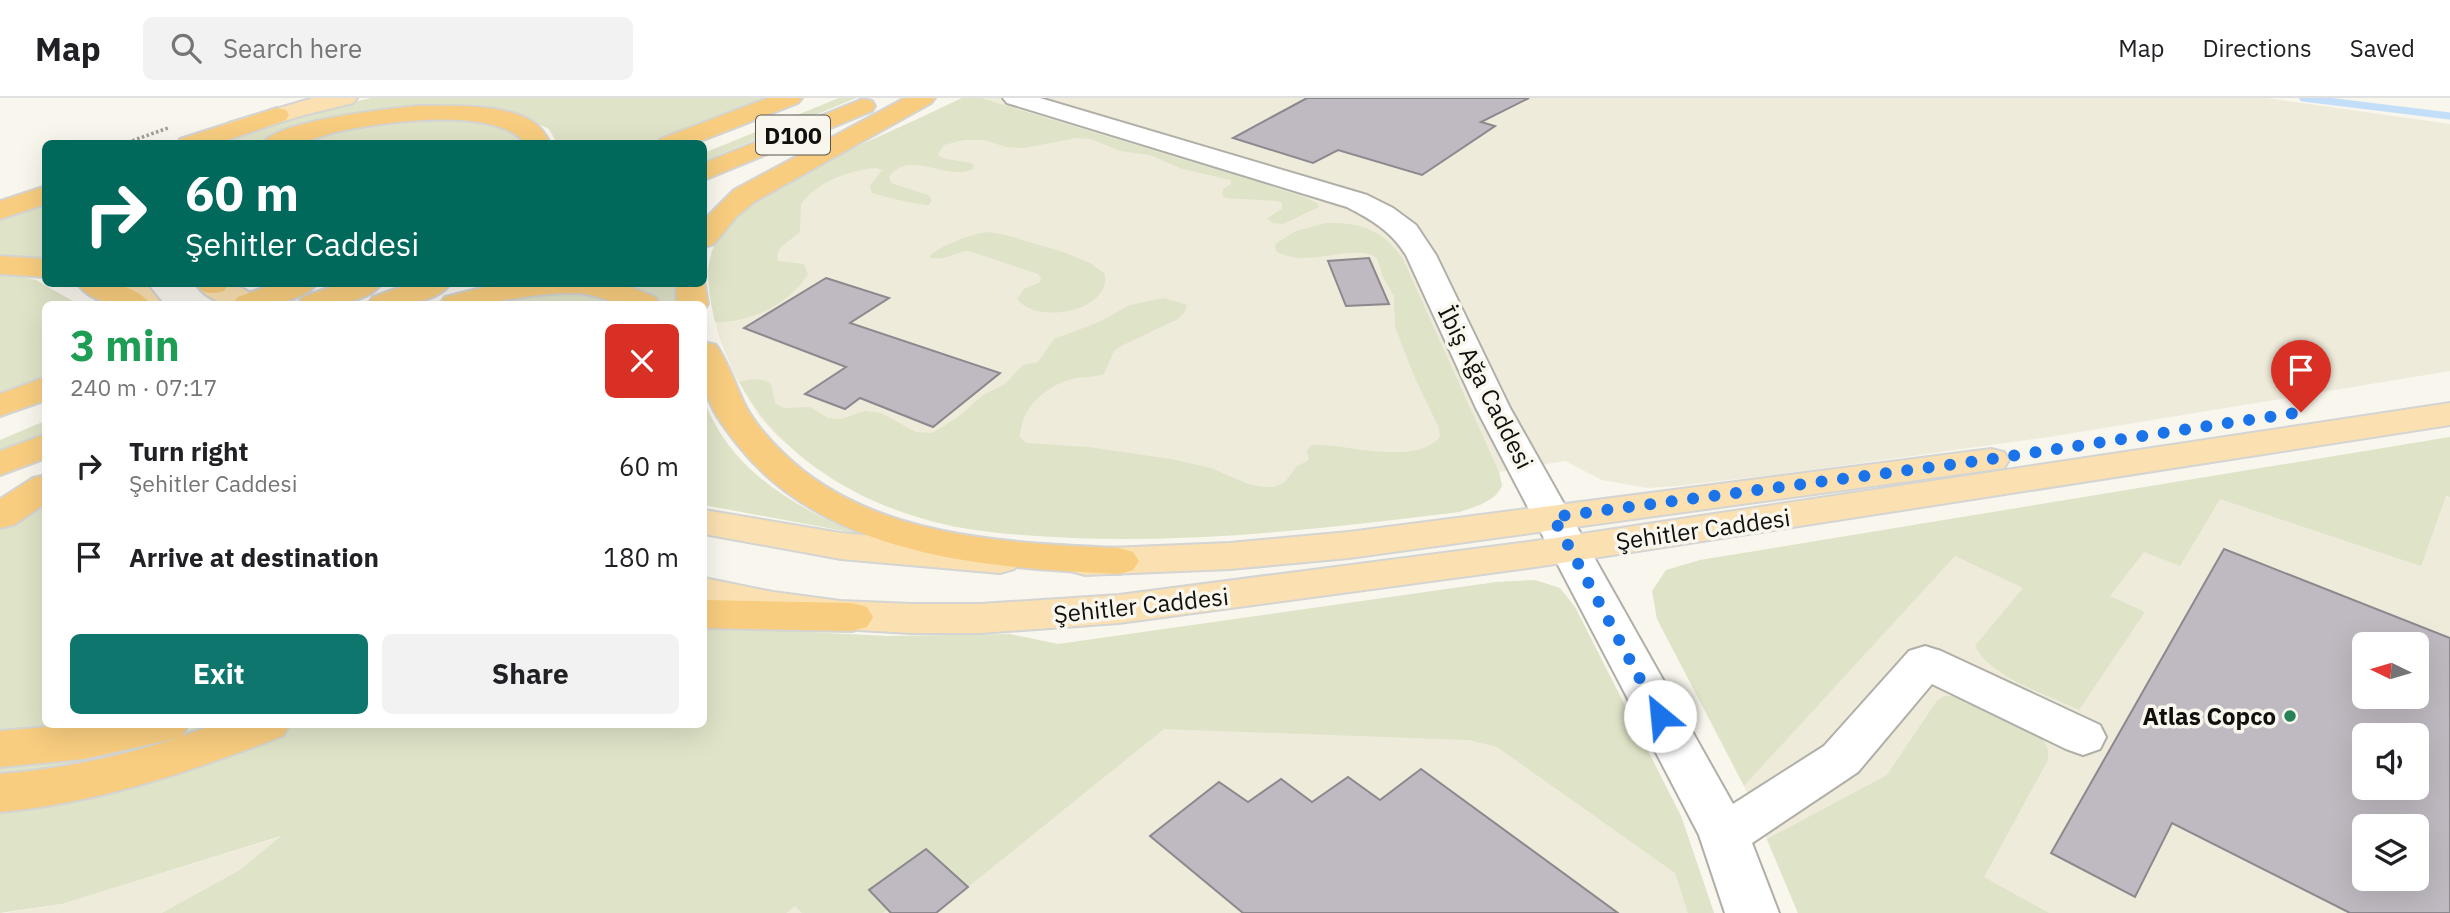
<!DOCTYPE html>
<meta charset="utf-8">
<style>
body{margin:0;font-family:"IBM Plex Sans",sans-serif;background:#f2f2f2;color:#202124;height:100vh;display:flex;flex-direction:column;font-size:26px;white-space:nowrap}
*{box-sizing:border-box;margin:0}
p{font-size:23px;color:#757577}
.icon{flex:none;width:38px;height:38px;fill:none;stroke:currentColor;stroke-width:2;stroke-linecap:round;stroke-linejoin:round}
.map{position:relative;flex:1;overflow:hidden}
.side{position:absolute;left:42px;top:203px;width:665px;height:427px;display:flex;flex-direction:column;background:#fff;border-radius:10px;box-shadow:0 7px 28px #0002}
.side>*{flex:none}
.top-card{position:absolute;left:42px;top:42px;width:665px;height:147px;border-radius:10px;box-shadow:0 7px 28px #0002;background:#00695c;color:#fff;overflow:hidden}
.needle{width:46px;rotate:275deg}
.controls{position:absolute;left:2352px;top:534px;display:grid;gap:14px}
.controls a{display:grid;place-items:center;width:77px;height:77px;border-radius:10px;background:#fff;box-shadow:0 7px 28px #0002;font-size:35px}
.pin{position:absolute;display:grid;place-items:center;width:60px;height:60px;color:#fff;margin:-72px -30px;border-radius:50% 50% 50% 0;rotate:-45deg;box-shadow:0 0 7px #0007}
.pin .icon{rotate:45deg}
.me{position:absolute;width:77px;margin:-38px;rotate:332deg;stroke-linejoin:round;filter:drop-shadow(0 0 5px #0008)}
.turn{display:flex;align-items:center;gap:24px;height:147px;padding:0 28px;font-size:32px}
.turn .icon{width:91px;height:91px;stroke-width:2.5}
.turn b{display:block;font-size:49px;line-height:60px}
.round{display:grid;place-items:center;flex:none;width:74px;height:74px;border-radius:10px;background:#f2f2f2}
.head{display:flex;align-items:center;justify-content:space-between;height:119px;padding:0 28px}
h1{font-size:42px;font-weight:800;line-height:52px;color:#1e9e55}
.action{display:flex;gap:14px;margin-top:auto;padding:14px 28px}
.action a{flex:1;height:80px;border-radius:10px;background:#0f766e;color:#fff;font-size:28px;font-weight:800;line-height:80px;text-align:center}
.action a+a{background:#f2f2f2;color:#202124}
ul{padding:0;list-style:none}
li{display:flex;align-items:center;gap:21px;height:91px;padding:0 28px}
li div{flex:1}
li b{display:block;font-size:26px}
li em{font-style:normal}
header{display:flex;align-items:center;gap:42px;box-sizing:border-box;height:98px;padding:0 35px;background:#fff;border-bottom:2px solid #e0e0e0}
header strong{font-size:33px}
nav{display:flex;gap:38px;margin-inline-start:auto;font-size:24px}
.search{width:490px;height:63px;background:#f2f2f2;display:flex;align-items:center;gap:18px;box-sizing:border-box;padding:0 24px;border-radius:10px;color:#757577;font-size:26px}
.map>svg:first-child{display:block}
.built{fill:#efebdb;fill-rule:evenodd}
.green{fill:#dfe3c7}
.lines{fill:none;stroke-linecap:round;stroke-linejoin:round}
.stream{stroke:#c2def8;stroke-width:7}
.building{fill:#bfbac1;stroke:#8c888e;stroke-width:2;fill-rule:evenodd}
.minor-casing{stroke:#b0afa7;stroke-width:4}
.major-casing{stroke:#d4d4d3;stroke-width:4}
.highway-casing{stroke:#d4d4d3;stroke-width:4}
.path{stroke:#9f9d97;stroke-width:3.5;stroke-dasharray:2.5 2.5;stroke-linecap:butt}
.minor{fill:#fff;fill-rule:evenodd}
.major{fill:#fbe1b2;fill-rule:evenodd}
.highway{fill:#f8cd7f;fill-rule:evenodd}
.route{stroke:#1a73e8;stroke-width:12;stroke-dasharray:0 21.6}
.poi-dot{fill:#288157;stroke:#f8f6ed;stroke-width:2.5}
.labels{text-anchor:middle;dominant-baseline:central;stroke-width:7;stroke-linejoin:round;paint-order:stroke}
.shield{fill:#f8f6ed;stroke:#565550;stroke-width:2}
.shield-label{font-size:23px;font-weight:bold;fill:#11100d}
.street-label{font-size:24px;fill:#11100d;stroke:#f8f6ed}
.poi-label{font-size:24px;font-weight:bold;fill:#11100d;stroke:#f8f6ed;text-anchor:end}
</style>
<header>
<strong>Map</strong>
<div class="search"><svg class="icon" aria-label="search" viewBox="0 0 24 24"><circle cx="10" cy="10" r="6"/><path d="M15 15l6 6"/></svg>Search here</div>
<nav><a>Map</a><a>Directions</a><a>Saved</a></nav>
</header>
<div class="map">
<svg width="2450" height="815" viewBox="0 0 2450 815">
<rect width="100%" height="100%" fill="#f8f6ed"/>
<g class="built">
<polygon points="962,0 2266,0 2450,26 2450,273 2049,339 1790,375 1677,388 1648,390 1602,382 1565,363 1499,374 1502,388 1496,398 1480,407 1459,414 1326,429 1141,441 1001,435 952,428 919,419 861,397 817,370 777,338 759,318 734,276 718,236 707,173 717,141"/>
<path d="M2181 388 2450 399V815H1798L1744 688 1970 441ZM2364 546H2417V598H2364ZM2364 637H2417V690H2364ZM2364 728H2417V780H2364Z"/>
<polygon points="1575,509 1681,718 1714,815 5,815 62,806 283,738 704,626"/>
</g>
<g class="green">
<polygon points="371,0 771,0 651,45 557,45 549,31 516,16 451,8 263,45 224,46 290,19"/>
<polygon points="839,0 856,0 704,63 704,55"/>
<path d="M962 0H981L1302 98 1317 105 1319 109 1283 126 1272 125 1267 120 1282 111V105L1278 103 1225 100 1222 96 1223 91 1231 86V82L1182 71 1150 57 1120 53 1091 41 1077 40 1024 50 1006 49 984 42H964L944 47 938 56 942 60 971 65 974 67 973 71C948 84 909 50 889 79L891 85 928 97 932 102 929 107C919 107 884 99 872 95L870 88 882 72 876 70C849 72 817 84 801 106L800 134 780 150 777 157 778 163 804 166 808 176C790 206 750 225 715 224 709 197 702 166 718 141 748 92 811 70 860 47 894 32 928 16 962 0Z"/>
<polygon points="428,17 502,24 527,46 285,46 307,37"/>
<polygon points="45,104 45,162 0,160 0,120"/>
<path d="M1326 125C1361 124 1383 132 1403 161L1499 374 1502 388C1492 405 1477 408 1459 414 1331 430 1202 445 1073 440 1033 438 992 436 952 428 866 410 782 363 739 284 749 281 762 279 771 286L775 305 784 310 810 309 828 320 841 321 865 313 881 315 916 334 932 335 958 319 983 297 1005 286 1023 267 1038 264 1054 241 1099 224 1130 207 1164 200 1187 207 1185 214 1178 221 1121 248 1114 253 1104 276C1093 280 1083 278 1072 281 1044 289 1021 310 1020 339L1026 345 1088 349 1171 361 1211 370 1248 386 1263 389H1274L1285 384 1296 369 1309 362 1307 352 1312 347C1347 345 1414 369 1440 339L1439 330 1415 280 1395 229 1394 198 1383 179 1377 160C1355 144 1304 172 1276 153L1275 146 1296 133Z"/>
<path d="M987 134 1006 137 1066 155 1090 165 1105 176C1111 214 1036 227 1017 201L1024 191 1040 184 1041 180 1038 176 969 153C954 153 944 165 929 159 938 148 972 136 987 134Z"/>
<polygon points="0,174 36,182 78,206 46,206 45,278 0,296"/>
<polygon points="616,186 678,186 679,206 663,206 640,192"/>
<polygon points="555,194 599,198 621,206 481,206"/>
<path d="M704 302C730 372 791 406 855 435L704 407Z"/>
<polygon points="45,323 45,335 0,353 0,342"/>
<path d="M2450 339V399L2446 398 2421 468 2220 401 2180 468 2144 454 2110 498 2145 514 2079 612C2048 597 1990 579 1975 548L2023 490 1955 458 1744 688 1657 521 1652 493 1666 472 1700 462Z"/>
<polygon points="45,400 46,626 105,627 0,635 0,430"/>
<polygon points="1535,482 1560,490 1575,509 1681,718 1714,815 1688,815 1675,775 1497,649 1469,642 1164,631 968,789 926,751 869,792 887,812 883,815 802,815 795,808 786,815 162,815 240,772 281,738 62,806 0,815 0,710 244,649 298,627 704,626 704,529 888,538 1010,536 1058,546 1496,484"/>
<polygon points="1944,598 1959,598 2041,639 2048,651 2048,662 1984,779 2049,815 1798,815 1767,741 1887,677 1936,604"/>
<path d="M202 627H224C150 649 78 671 0 677V668L158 641Z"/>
</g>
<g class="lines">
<polyline class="stream" points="2303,0 2450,18"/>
</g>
<g class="building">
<polygon points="1307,0 1529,0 1481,24 1495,28 1422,77 1338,52 1313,65 1233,40"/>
<polygon points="1369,160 1389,206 1346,208 1328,163"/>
<polygon points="826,180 889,200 850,225 1000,275 933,329 860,300 845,311 805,296 846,269 744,230"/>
<path d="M2224 451 2450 540V815H2350L2172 725 2135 799 2051 755ZM2364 546H2417V598H2364ZM2364 637H2417V690H2364ZM2364 728H2417V780H2364Z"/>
<polygon points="1421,671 1618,815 1243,815 1150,738 1219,684 1248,704 1281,681 1312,704 1348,679 1380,702"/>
<polygon points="926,751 968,789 936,815 891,815 869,792"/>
</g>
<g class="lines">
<g class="minor-casing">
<path id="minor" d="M1003 0H1040L1367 97 1393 110 1416 127 1436 157 1510 310 1733 706 1824 648 1909 553 1925 548 1941 553 2100 627 2106 639 2100 651 2083 657 2066 651 1932 586 1858 674 1752 745 1779 815H1725L1699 737 1476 310 1406 157C1391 133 1372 122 1347 109L1007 5Z"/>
</g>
<g class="major-casing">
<g id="major">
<polygon points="313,0 357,0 353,5 304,17 238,37 229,35 226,30 229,25"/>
<polygon points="116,186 146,186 162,206 130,206"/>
<path d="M196 186C219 184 246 184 261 206 237 208 211 208 196 186Z"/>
<polygon points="2450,305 2450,327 1535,469 1119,525 980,535 911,535 841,531 773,522 704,508 704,480 773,494 841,503 911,506 980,506 1119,497 1535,443"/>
<polygon points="1991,351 2004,354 2009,362 2004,370 1349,460 1230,471 1085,477 1071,473 1065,464 1071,455 1085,451 1230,445 1349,434"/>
<polygon points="704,412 841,435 1000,449 1014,453 1020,462 1014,471 1000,475 841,461 704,436"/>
</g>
</g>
<g class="highway-casing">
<g id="highway">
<polygon points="768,0 802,0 798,5 693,46 657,46 660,41"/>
<polygon points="905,0 935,0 931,5 754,104 736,119 714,146 704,149 704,122 734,92"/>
<polygon points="863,1 872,3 875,8 872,13 704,82 704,65"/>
<path d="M417 8C449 8 513 5 538 28 543 32 547 40 551 46H526C496 7 383 24 340 33 326 36 313 42 299 45 288 48 273 46 262 46 278 22 388 11 417 8Z"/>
<polygon points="277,10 286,12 289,17 286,22 216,46 177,46 180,41"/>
<polygon points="46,88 46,106 0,121 0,103"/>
<polygon points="0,158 46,161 46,179 0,176"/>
<polygon points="704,182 708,206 704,212 704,206 677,206 676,186 704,186"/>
<path d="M78 186C101 184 134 184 150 206 126 208 93 208 78 186Z"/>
<path d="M196 186H227L228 187 224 193C212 196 203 197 196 186Z"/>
<path d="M274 186H316C301 207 257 208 233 206L238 199Z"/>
<path d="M339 186H381C366 207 322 208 298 206L303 199Z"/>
<path d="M409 186H450C435 207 392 208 368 206L373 199Z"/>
<path d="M497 186H624L655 199 660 206C649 207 632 209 622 206 604 202 595 196 575 195 529 194 486 210 440 206L445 199Z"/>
<path d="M704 244 716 247C729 266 736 289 746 309 754 324 770 343 783 355 869 440 1006 445 1119 450L1133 454 1139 463 1133 472 1119 476C986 470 826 459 737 346 708 309 699 292 704 244Z"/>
<polygon points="46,279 46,302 0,318 0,296"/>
<polygon points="46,336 46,360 0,377 0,353"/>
<polygon points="46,377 46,405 14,427 0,430 0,401 33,380"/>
<polygon points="704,502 852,505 867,509 873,519 867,529 852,533 704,530"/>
<path d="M81 626H189L182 638 216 626H290L283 638C191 673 99 705 0 714V676C61 671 120 659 178 640L84 661 0 669V633Z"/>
</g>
</g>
<polyline class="path" points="123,46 168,30"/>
<use href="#minor" class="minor"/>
<use href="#major" class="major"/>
<use href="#highway" class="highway"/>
</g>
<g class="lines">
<polyline class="route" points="1660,618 1553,419 1978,363 2301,314"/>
</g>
<circle class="poi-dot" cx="2290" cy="618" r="7"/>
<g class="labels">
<rect class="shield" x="756" y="17.5" width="74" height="39" rx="5"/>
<g class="shield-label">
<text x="793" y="37">D100</text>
</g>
<g class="street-label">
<text transform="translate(1486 289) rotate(63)">İbiş Ağa Caddesi</text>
<text transform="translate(1703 431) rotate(-8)">Şehitler Caddesi</text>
<text transform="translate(1141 507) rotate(-6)">Şehitler Caddesi</text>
</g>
<g class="poi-label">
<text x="2276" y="618">Atlas Copco</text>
</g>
</g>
</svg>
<div class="controls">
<a><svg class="needle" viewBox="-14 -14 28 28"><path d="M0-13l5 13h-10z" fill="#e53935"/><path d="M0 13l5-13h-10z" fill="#757577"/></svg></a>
<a><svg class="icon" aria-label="sound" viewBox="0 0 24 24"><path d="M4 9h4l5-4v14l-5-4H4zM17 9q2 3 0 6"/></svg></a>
<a><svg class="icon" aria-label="layers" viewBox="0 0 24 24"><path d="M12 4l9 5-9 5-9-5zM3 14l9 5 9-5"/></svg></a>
</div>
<div class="pin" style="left:2301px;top:314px;background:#d93025"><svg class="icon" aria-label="arrive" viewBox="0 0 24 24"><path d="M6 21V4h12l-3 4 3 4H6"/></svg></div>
<svg class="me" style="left:1660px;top:618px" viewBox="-20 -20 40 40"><circle r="19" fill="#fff"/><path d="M0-13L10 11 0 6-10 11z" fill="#1a73e8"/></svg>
<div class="top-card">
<div class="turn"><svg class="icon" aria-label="right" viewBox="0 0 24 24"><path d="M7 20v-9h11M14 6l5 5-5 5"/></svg><div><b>60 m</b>Şehitler Caddesi</div></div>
</div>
<section class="side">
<div class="head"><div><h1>3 min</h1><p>240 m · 07:17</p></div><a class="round" style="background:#d93025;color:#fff"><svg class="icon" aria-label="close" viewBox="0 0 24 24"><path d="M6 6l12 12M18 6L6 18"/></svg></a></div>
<ul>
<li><svg class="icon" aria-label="right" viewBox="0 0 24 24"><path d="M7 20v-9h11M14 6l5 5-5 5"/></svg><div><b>Turn right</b><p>Şehitler Caddesi</p></div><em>60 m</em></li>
<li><svg class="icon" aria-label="arrive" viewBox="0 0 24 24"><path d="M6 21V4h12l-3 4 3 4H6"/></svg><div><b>Arrive at destination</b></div><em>180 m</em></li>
</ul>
<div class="action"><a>Exit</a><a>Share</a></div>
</section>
</div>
